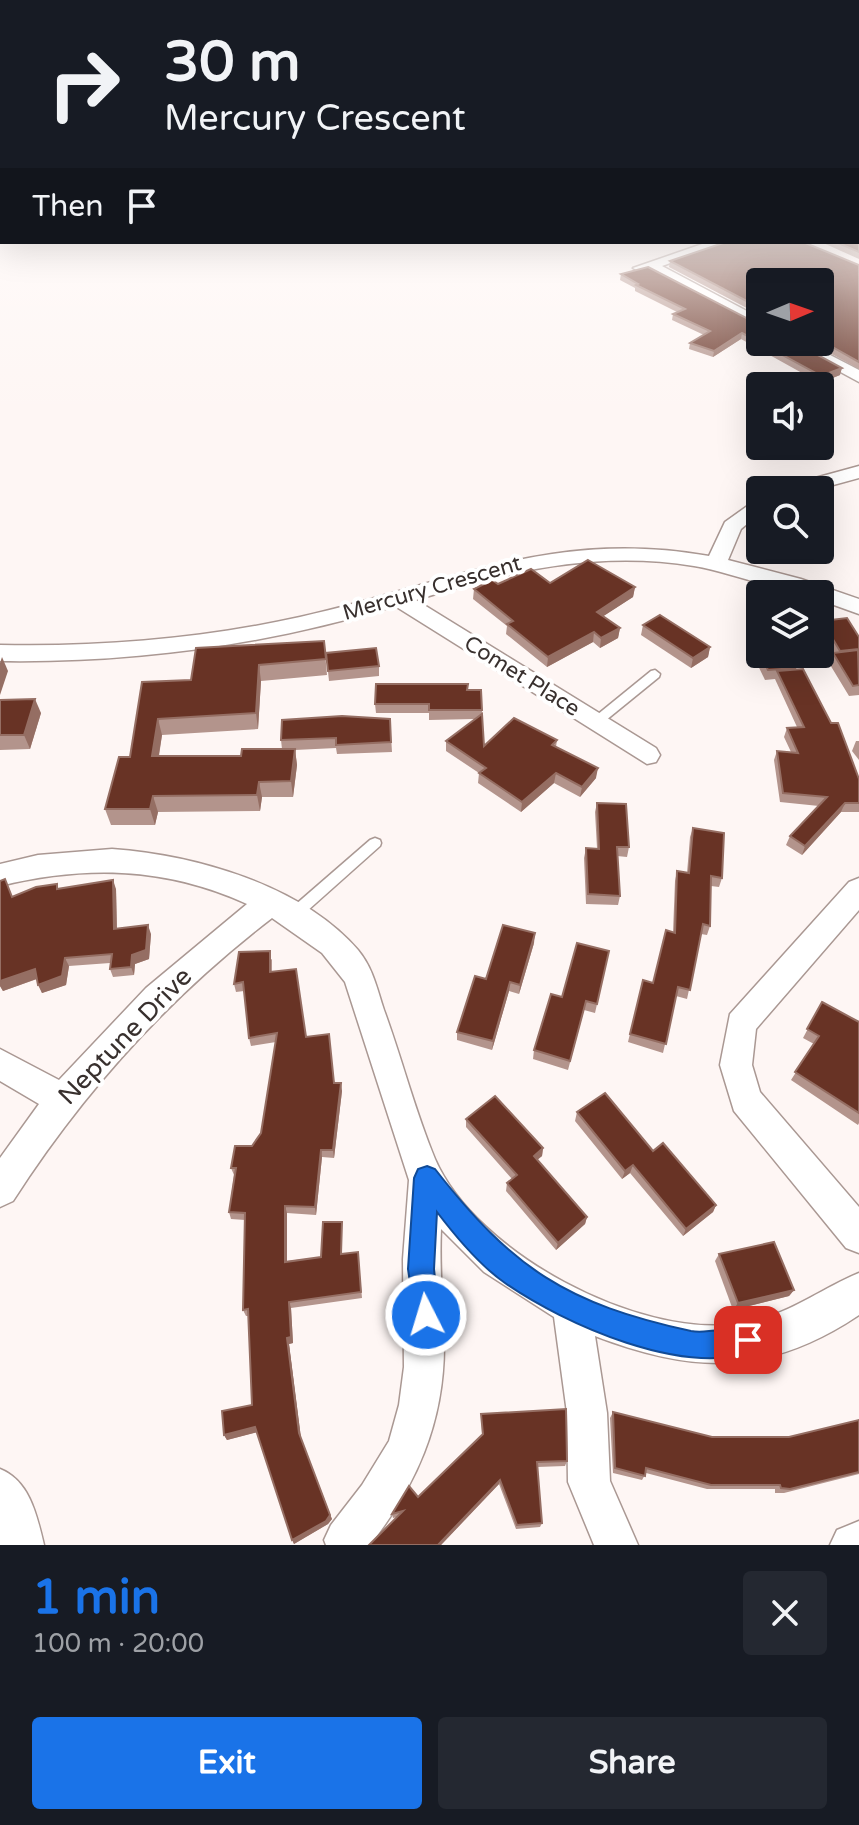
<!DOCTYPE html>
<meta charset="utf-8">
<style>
body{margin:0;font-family:"Varela Round",sans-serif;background:#242831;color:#f1f3f6;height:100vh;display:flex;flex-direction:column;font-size:30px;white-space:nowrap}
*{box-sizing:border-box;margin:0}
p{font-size:26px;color:#9ea1a6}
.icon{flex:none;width:44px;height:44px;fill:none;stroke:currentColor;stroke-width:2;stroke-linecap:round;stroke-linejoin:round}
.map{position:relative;height:1545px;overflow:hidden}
.panel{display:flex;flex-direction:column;background:#171b24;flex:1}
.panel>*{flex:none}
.banner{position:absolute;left:0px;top:0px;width:860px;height:244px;box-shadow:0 8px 32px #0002;background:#171b24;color:#f1f3f6;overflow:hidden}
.needle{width:52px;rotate:88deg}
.controls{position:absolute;left:746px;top:268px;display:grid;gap:16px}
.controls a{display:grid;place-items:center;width:88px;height:88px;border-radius:8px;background:#171b24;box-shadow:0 8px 32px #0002;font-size:40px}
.pin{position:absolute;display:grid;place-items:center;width:68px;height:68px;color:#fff;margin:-34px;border-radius:16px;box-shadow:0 4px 12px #0006}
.me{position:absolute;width:88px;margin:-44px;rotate:355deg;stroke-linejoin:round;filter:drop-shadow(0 0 6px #0008)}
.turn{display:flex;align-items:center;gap:28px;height:168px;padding:0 32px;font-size:36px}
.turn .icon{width:104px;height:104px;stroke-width:2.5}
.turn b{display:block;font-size:56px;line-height:68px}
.then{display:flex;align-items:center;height:76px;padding:0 32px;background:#0003;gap:16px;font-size:30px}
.round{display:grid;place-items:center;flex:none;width:84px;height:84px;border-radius:8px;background:#242831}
.summary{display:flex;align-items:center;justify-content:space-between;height:136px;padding:0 32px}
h1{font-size:48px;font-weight:700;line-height:60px;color:#1a73e8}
.primary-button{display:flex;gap:16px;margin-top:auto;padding:16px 32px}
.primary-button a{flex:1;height:92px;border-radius:8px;background:#1a73e8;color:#fff;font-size:32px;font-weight:700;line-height:92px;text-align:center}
.primary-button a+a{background:#242831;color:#f1f3f6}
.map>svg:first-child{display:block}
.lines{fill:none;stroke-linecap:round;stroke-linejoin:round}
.service-casing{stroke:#aa9893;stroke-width:3}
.minor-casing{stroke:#aa9893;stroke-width:3}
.service{fill:#fff;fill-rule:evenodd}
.minor{fill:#fff;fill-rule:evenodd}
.wall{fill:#b3948c}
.shaded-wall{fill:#956e63}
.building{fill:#683325;stroke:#956e63;stroke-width:2}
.route{fill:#1a73e8;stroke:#114b97;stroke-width:2}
.labels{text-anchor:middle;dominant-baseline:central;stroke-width:8;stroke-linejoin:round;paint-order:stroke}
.street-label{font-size:22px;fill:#38302e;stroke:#fff}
.near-street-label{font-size:26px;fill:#38302e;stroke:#fff}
</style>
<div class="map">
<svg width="859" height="1545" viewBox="0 0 859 1545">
<rect width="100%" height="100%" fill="#fef6f4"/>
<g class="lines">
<g class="service-casing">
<g id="service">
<polygon points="655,670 660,674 659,677 600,725 592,725 590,722 592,719 651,671"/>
<polygon points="375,838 380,840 381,843 380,846 297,920 292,922 287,920 285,916 287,912 370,840"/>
</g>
</g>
<g class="minor-casing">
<g id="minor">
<polygon points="708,242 729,242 662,266 760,318 760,329 648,270 640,272 633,268"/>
<polygon points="785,342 805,342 859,370 859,382"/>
<polygon points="859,466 859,478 815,490 783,490 786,486"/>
<path d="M760 497V513L741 529 728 560 801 579 859 599V614L820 600V594C781 594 735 573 694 566 597 550 509 571 416 600L656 748 660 755 656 762 647 764 395 606C266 645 135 663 0 661V645C101 647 201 639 300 617 448 584 551 528 709 556L725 522Z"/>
<path d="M112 849C195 855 302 885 358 950 373 968 377 989 384 1010 402 1059 415 1111 435 1159 476 1253 637 1338 738 1324 787 1317 816 1291 859 1273V1315C768 1376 694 1374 595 1336L607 1413 610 1481 638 1545H594L568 1482 567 1413 554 1317 484 1272 441 1229C439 1268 443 1307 444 1346 444 1423 416 1486 370 1545H326L324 1540 331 1525 362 1485 389 1441 399 1405 404 1367 403 1259 409 1180 345 982 322 953 272 918C168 998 83 1092 13 1201L0 1207V1158L39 1104 0 1081V1049L59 1080 146 988 247 904C166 867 86 865 0 886V864L38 855Z"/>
<polygon points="859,878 859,910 756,1029 752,1065 760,1092 859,1207 859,1253 846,1248 734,1111 720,1065 730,1014 849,882"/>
<path d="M0 1469C30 1481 37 1516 44 1545H0Z"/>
<polygon points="859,1521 859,1545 830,1545 837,1530"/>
</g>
</g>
<use href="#service" class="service"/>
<use href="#minor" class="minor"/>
</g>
<g class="wall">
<polygon points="859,202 859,259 821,242 858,242"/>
<polygon points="670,261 859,265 859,369 810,342 820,342 820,282 760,282 760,315 669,267"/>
<polygon points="621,274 840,375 820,383 741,339 713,357 689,349 690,343 704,335 672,320 673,314 677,312 635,291 635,288 620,280"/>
<polygon points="550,583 635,587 633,597 603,616 620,628 618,638 600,648 593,642 547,667 506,634 507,626 473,599 474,589 498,584"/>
<polygon points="822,621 859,637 859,695 849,696 829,663 833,654 820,633"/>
<polygon points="643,625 710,647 708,657 691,668 641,635"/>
<polygon points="752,637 795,668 794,670 859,779 859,812 841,812 802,855 786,845 790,836 819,806 780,802 774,760 777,751 791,752 784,737 787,728 797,727 775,679 765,680 749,647"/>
<polygon points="324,641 327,675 261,681 258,729 162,735 159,756 241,756 282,749 281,740 390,719 392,752 337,754 336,748 295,750 297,765 293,797 262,797 260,811 158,812 155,825 111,825 105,809 130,757 142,682 191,680"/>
<polygon points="326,653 379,666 379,676 329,681"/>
<polygon points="467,690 482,710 484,746 557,740 556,747 596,778 580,797 554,783 521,812 478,783 479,773 446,751 446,741 475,719 429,720 429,713 376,713 375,704"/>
<polygon points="0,700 41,713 30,749 0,750"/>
<polygon points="856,741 859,741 859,760 852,751"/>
<polygon points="597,803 629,847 627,857 617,856 620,896 618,905 586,904 584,858 586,848 597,848 595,812"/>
<polygon points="693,828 722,878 719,887 711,886 710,926 707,935 701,934 687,999 676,996 663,1053 628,1042 643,980 653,983 673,932 675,881 677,871 687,873 690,837"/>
<polygon points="0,881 12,897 59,889 116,889 117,928 151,934 149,959 135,964 134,975 113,977 110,969 110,963 69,966 66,985 42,993 37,979 3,991 0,986"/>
<polygon points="534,943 519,994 509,991 492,1050 457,1040 457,1032 486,979"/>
<polygon points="609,951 595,1013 584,1010 568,1070 533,1059 534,1050 562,997"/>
<polygon points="272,959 272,971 306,1037 335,1083 342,1091 334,1158 322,1157 316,1215 287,1213 287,1261 321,1257 342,1222 342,1254 358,1252 362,1298 291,1308 293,1343 289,1344 301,1438 332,1519 328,1524 294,1544 257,1432 227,1440 224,1435 252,1405 248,1316 246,1316 243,1310 245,1220 231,1219 229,1212 234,1175 231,1168 252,1146 261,1133 276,1042 251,1046 249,1038 244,991 236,992 234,984"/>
<polygon points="822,1002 859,1022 859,1123 858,1125 791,1080 814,1044 803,1038"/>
<polygon points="577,1112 653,1151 716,1205 713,1212 683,1236 630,1173 622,1179 575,1121"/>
<polygon points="466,1119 543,1148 542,1156 537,1160 587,1217 585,1224 556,1250 506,1191 507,1183 512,1179 466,1127"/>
<polygon points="719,1254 794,1290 789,1296 733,1310 715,1261"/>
<polygon points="613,1412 712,1437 789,1437 859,1420 859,1474 784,1493 775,1493 775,1489 707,1489 646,1473 642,1480 613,1473 610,1418"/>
<polygon points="481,1414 567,1461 565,1466 537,1467 542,1523 540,1527 516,1529 499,1484 441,1545 369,1545 397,1517 393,1518 392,1514 418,1497 482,1435"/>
</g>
<g class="shaded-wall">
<polygon points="742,333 741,339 713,357 714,351"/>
<polygon points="842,368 840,375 820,383 821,376"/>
<polygon points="635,587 633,597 596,621 597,612"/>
<polygon points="620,628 618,638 600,648 601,638"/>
<polygon points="594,632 593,642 547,667 548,657"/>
<polygon points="710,647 708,657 691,668 693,658"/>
<polygon points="2,657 8,671 0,695 0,663"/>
<polygon points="259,665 261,681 258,729 256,713"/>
<polygon points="35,699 41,713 30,749 24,735"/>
<polygon points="158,719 162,735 156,772 152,756"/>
<polygon points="295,749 297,765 293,797 291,781"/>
<polygon points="598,768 596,778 580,797 582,787"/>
<polygon points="556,773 554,783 521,812 522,802"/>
<polygon points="259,782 262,797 260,811 257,795"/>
<polygon points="153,796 158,812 155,825 150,809"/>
<polygon points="845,803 841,812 802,855 805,846"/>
<polygon points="113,880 116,889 117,937 114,929"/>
<polygon points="148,925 151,934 149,959 135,964 134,975 131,967 132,955"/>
<polygon points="535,933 534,943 519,994 520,985"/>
<polygon points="65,958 69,966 66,985 42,993 38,985"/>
<polygon points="35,969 39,978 3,991 0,986 0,981"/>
<polygon points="510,982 509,991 492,1050 493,1041"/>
<polygon points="341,1083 342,1091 334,1158 333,1150"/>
<polygon points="543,1148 542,1156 532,1164 534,1156"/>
<polygon points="321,1150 322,1157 316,1215 315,1207"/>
<polygon points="633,1165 630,1173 622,1179 625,1171"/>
<polygon points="716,1205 713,1212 683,1236 686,1229"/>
<polygon points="285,1206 287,1213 287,1268 285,1262"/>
<polygon points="587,1217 585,1224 556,1250 558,1243"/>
<polygon points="794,1290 789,1296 733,1310 738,1303"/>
<polygon points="289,1302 291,1308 293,1343 289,1344 301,1438 299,1433 287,1338"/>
<polygon points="255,1427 258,1432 227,1440 224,1435"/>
<polygon points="500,1480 499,1484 441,1545 438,1545"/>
<polygon points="330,1515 332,1519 328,1524 294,1544 292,1540"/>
</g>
<g class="building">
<polygon points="858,202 859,202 859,252 836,242 858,242"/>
<polygon points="726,242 803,242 859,265 859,362 820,340 820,282 760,282 760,308 670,261"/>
<polygon points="648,267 760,325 760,342 794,342 842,368 821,376 742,333 714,351 690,343 710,331 673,314 685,309 636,285 638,284 621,274"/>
<polygon points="588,560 635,587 597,612 620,628 601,638 594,632 548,657 507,624 513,621 474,589 492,580 498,584 531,569 550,583"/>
<polygon points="660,615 710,647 693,658 643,625"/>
<polygon points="847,618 859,637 859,649 840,651 822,621"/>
<polygon points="752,637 760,637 760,654"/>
<polygon points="324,641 326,659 259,665 256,713 158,719 152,756 241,756 242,749 295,749 291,781 259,782 257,795 153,796 150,809 105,809 119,757 130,757 142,682 191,680 196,648"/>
<polygon points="376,648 379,666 328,671 326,653"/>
<polygon points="858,650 859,685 853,686 833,653"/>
<polygon points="760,654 788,654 795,668 768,670"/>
<polygon points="803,669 831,723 838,723 859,779 859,803 845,803 805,846 790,836 827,797 783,793 777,751 798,753 787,728 804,727 777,671"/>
<polygon points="376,684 468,684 467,690 481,690 482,710 429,710 429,704 375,704"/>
<polygon points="35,699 24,735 0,735 0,700"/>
<polygon points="482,714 484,746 514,718 557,740 552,745 598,768 582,787 556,773 522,802 479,773 486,768 446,741"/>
<polygon points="342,716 390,719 391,742 336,745 336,738 281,740 282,720"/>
<polygon points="597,803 626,804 629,847 617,847 620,896 588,894 586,848 599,849"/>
<polygon points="693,828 724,833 722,878 711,876 710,926 703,924 690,990 678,987 666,1044 630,1034 643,980 653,983 666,930 675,933 677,871 689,873"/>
<polygon points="5,879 12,897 36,887 57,884 57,889 113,880 114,929 148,925 146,950 132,955 131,967 110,969 112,954 65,958 62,976 38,985 35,969 0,981 0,881"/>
<polygon points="503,925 535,933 520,985 510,982 493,1041 457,1032 475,976 486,979"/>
<polygon points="577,943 609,951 597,1004 586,1001 570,1061 534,1050 551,994 562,997"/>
<polygon points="270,951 270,972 296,969 306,1037 329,1034 334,1083 341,1083 333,1150 321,1150 315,1207 285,1206 285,1262 321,1257 323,1222 342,1222 341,1254 358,1252 361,1292 289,1302 291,1337 287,1338 299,1433 330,1515 326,1521 292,1540 255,1427 224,1435 222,1411 252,1405 248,1309 243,1310 245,1213 229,1212 236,1168 231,1168 235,1146 252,1146 261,1133 277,1033 249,1038 243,982 234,984 239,952"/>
<polygon points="822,1002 859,1022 859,1113 795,1072 819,1036 807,1029"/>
<polygon points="605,1093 653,1151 663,1143 716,1205 686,1229 633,1165 625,1171 577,1112"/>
<polygon points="495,1096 543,1148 534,1156 587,1217 558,1243 507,1183 517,1175 466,1119"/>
<polygon points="774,1242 794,1290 738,1303 719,1254"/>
<polygon points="566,1409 567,1461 537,1462 542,1523 517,1525 500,1480 438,1545 369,1545 403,1511 392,1514 409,1486 418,1497 483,1434 481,1414"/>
<polygon points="613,1412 712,1437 789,1437 859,1420 859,1472 790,1489 781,1488 780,1485 711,1485 646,1468 645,1476 615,1468"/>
</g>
<linearGradient id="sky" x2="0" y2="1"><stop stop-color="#9ca4bc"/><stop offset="0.48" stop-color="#fffbfa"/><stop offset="1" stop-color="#fffbfa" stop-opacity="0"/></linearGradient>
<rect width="859" height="414" fill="url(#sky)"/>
<path class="route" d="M427 1166 435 1169C513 1269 567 1304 691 1331 713 1335 736 1322 757 1330L761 1340 757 1350C686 1379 564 1324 505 1283 479 1265 456 1237 437 1212L434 1269 439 1315 435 1324 426 1328 416 1324 408 1269 414 1178 418 1169Z"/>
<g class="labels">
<g class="street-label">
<text transform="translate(432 588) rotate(-16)">Mercury Crescent</text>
<text transform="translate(522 676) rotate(32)">Comet Place</text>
</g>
<g class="near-street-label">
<text transform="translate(125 1036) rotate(-46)">Neptune Drive</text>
</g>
</g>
</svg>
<div class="controls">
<a><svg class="needle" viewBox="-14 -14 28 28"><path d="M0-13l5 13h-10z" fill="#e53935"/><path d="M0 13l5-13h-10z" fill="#9ea1a6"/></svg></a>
<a><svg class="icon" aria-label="sound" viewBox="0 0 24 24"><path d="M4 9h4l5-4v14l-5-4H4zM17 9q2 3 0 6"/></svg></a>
<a><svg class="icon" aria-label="search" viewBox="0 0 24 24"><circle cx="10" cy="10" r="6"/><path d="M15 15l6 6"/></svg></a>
<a><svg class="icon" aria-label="layers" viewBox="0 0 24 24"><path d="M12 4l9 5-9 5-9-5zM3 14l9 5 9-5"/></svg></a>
</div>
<div class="pin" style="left:748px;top:1340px;background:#d93025"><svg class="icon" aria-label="arrive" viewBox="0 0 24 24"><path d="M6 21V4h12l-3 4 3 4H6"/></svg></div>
<svg class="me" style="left:426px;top:1315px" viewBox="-20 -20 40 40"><circle r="17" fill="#1a73e8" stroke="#fff" stroke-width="3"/><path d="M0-11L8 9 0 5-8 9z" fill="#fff"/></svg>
<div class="banner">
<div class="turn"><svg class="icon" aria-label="right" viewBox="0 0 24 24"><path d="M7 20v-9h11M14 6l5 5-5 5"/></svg><div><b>30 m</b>Mercury Crescent</div></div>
<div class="then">Then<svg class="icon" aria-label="arrive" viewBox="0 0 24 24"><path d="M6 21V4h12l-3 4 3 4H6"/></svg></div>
</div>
</div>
<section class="panel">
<div class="summary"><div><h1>1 min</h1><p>100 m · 20:00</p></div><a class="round"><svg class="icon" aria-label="close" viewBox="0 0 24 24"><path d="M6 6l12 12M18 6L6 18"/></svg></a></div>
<div class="primary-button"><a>Exit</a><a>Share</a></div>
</section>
